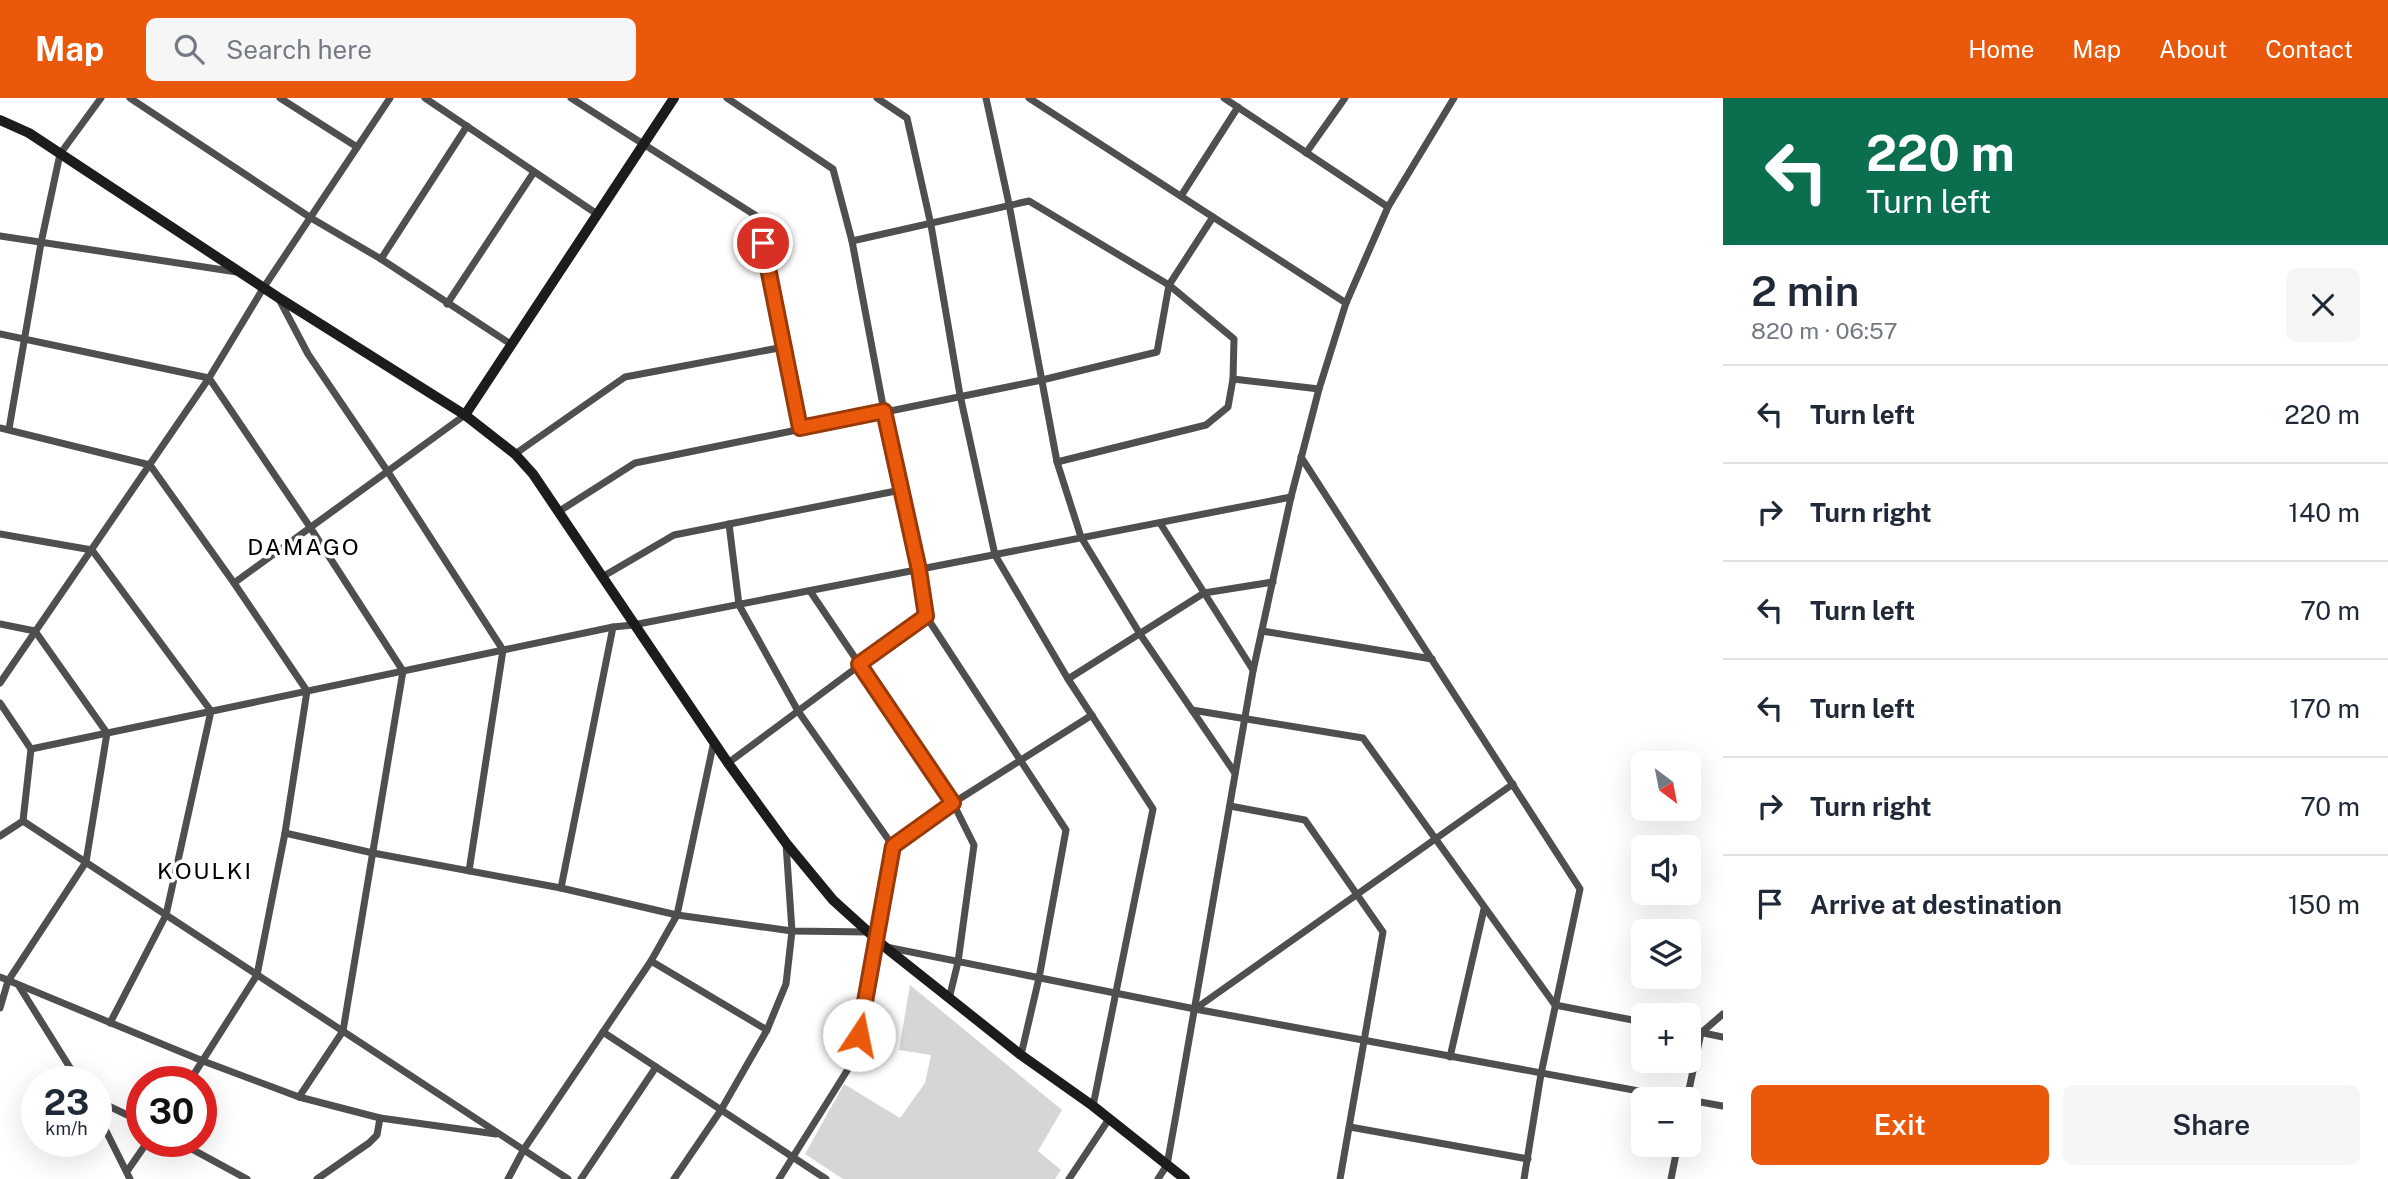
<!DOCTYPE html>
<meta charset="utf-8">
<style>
body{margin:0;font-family:"Public Sans",sans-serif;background:#f6f6f7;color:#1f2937;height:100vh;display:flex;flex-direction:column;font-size:26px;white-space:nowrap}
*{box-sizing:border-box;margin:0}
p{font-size:23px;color:#747a83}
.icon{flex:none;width:38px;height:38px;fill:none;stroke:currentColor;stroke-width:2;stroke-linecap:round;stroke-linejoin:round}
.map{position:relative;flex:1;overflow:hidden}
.side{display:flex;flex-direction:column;background:#fff;width:665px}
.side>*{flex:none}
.guide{background:#0b6e4f;color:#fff;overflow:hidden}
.needle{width:46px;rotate:148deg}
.tools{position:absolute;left:1631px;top:653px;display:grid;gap:14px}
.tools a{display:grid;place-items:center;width:70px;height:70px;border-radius:10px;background:#fff;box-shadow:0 7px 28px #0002;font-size:35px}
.speed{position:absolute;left:21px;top:968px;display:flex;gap:14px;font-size:35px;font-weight:700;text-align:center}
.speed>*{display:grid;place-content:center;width:91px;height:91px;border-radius:50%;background:#fff;box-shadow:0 7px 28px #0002;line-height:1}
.speed small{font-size:18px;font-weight:400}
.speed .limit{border:10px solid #d22;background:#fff;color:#111}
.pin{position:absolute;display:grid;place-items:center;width:60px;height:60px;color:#fff;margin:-30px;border:4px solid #fff;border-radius:50%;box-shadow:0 2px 7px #0007}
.me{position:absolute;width:77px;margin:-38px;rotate:11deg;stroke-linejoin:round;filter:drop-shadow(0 0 5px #0008)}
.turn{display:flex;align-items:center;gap:24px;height:147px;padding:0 28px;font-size:32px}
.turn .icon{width:91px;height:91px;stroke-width:2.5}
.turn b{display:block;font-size:49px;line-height:60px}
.round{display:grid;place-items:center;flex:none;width:74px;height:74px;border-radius:10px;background:#f6f6f7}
.headline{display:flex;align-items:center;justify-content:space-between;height:119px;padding:0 28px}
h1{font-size:42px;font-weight:600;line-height:52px}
.action{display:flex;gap:14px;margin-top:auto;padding:14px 28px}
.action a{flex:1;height:80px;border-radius:10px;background:#ea580c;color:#fff;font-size:28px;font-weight:600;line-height:80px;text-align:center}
.action a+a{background:#f6f6f7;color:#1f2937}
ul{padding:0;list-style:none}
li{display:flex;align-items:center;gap:21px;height:98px;padding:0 28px;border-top:2px solid #e0e1e3}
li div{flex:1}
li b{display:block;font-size:26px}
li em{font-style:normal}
header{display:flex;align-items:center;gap:42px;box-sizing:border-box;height:98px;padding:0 35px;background:#ea580c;color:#fff}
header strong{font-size:33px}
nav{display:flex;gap:38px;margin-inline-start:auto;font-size:24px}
.search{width:490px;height:63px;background:#f6f6f7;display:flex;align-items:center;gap:18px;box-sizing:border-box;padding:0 24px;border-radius:10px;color:#747a83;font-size:26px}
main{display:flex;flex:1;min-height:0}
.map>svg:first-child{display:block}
.green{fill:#d6d6d6}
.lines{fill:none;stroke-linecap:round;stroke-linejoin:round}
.street{stroke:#4f4f4f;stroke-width:7}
.secondary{stroke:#1c1c1c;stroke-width:10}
.route-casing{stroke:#983908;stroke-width:18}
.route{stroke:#ea580c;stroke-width:12}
.labels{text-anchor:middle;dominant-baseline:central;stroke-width:7;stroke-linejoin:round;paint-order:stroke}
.quarter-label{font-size:23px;letter-spacing:2px;fill:#000;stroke:#fff}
</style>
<header>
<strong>Map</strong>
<div class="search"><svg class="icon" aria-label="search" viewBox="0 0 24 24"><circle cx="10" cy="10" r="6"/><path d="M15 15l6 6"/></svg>Search here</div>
<nav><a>Home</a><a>Map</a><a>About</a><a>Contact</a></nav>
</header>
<main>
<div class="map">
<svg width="1723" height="1081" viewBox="0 0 1723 1081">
<rect width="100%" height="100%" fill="#fff"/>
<polygon class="green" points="910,887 1062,1012 1038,1053 1061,1072 1055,1081 843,1081 805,1056 844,986 900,1020 925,985 931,957 899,952"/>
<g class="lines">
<g class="street">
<polyline points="130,0 311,120 381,161 512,247"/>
<polyline points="280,0 357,49"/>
<polyline points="425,0 597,116"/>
<polyline points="571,0 758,119 800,330"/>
<polyline points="727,0 833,71 852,143 884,313 919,472 926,518 1066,732 1039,880 1021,957"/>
<polyline points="877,0 907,20 931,127 960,297 995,457 1068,581 1153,711 1093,1008"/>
<polyline points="986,0 1009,106 1057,364 1081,439 1140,536 1235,675"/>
<polyline points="1029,0 1346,205"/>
<polyline points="1224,0 1388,109"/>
<polyline points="1306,55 1345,0"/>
<polyline points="1181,98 1238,9"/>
<polyline points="0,138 237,174"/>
<polyline points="852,143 1029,103 1169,187 1234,241 1233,281 1228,309 1206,327 1057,364"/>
<polyline points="381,161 467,28"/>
<polyline points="279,201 308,256 388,374 503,552 469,773"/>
<polyline points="447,206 534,74"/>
<polyline points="0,236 209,280 310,429 403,573 343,933 299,999"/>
<polyline points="1233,281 1319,291"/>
<polyline points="0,330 150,367 234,485 307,593 285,735 257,877 189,984"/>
<polyline points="9,331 41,145 60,56 101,0"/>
<polyline points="515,356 625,279 784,249"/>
<polyline points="1301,359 1580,791 1541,976 1524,1081"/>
<polyline points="558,414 635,365 1042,282 1157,254 1169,187 1213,119"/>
<polyline points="1160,425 1253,572"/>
<polyline points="729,426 739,507 798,613 893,748 855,960 779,1081"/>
<polyline points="0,436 92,452 211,613 166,817 110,925"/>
<polyline points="602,479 674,437 901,392"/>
<polyline points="234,485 465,317"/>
<polyline points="810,493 953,705 974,747 958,864 949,901"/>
<polyline points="0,526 35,533 107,635 86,764 8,883 0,910"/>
<polyline points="1262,533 1432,561"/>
<polyline points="1068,581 1204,495 1273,484"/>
<polyline points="0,585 209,280 264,189 390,0"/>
<polyline points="0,605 31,651 23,723 0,738"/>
<polyline points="1192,612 1363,640 1555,907 1643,924"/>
<polyline points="31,651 613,529 633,527 1291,399"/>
<polyline points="728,665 926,518"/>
<polyline points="1230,708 1305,722 1383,834 1340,1081"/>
<polyline points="23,723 568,1081"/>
<polyline points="285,735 373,755 561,790 677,817 792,833 869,834"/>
<polyline points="893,748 953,705 1092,617"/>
<polyline points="561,790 613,529"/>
<polyline points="886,849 1195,911 1682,1001"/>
<polyline points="651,863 767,932"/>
<polyline points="0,879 203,963 299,999 380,1020 496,1036"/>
<polyline points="19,888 79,984"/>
<polyline points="1195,911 1513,686"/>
<polyline points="1689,932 1723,939"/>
<polyline points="603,934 826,1081"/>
<polyline points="1450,959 1484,811"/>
<polyline points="1687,1001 1701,935 1723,916"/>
<polyline points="96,1002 142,1024"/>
<polyline points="1689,1002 1723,1008"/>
<polyline points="96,1013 130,1081"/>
<polyline points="1350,1029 1528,1061"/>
<polyline points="177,1043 247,1081"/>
<polyline points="128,1072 148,1043"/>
<polyline points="317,1081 369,1045 377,1037 380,1020"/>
<polyline points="508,1081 524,1051 651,863 677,817 714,643"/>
<polyline points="581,1081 656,969"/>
<polyline points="674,1081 721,1012 767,932 786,886 792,833 786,746"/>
<polyline points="1069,1081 1109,1021"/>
<polyline points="1158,1081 1167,1067 1176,1017 1253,573 1291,399 1319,291 1346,205 1388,109 1454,0"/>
<polyline points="1671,1081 1678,1046"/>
</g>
<g class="secondary">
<polyline points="0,22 29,35 279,200 465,317 515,356 533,376 728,665 786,745 833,802 885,849 1021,957 1093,1008 1185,1081"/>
<polyline points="465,317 674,0"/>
</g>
</g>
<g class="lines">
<g class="route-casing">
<polyline id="route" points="763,145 800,330 884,313 919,472 926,518 859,566 953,705 893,748 859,937"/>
</g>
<use href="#route" class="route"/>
</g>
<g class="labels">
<g class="quarter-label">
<text x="304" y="448">DAMAGO</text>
<text x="205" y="772">KOULKI</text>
</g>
</g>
</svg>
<div class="tools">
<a><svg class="needle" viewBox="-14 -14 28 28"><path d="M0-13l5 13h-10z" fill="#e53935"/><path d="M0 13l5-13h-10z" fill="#747a83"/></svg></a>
<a><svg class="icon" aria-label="sound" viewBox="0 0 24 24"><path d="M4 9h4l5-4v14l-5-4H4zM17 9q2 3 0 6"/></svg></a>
<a><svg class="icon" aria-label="layers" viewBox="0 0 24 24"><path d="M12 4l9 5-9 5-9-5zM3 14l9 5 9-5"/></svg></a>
<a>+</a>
<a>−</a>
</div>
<div class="speed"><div>23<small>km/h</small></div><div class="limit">30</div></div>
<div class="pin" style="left:763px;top:145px;background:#d93025"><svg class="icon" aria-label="arrive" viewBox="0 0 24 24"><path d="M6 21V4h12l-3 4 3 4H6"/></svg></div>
<svg class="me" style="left:859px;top:937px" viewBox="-20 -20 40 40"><circle r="19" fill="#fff"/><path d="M0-13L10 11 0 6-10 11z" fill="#ea580c"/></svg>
</div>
<section class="side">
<div class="guide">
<div class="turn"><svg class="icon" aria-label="left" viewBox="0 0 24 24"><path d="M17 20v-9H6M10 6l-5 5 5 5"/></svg><div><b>220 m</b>Turn left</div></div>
</div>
<div class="headline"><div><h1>2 min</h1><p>820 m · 06:57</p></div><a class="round"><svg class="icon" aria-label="close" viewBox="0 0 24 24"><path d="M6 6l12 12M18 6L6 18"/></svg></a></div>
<ul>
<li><svg class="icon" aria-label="left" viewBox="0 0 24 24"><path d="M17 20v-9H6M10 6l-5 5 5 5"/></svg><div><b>Turn left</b></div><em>220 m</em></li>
<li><svg class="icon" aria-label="right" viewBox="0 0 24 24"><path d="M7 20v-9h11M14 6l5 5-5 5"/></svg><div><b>Turn right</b></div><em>140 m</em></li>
<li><svg class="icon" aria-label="left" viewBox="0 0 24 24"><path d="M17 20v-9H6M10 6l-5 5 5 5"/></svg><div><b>Turn left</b></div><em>70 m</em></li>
<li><svg class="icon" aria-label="left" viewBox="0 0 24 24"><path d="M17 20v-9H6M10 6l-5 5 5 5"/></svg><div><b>Turn left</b></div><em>170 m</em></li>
<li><svg class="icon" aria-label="right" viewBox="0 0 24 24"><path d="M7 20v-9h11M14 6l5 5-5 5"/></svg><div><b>Turn right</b></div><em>70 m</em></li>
<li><svg class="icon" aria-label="arrive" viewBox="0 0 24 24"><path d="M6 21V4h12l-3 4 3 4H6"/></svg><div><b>Arrive at destination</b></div><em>150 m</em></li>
</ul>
<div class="action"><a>Exit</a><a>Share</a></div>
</section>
</main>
